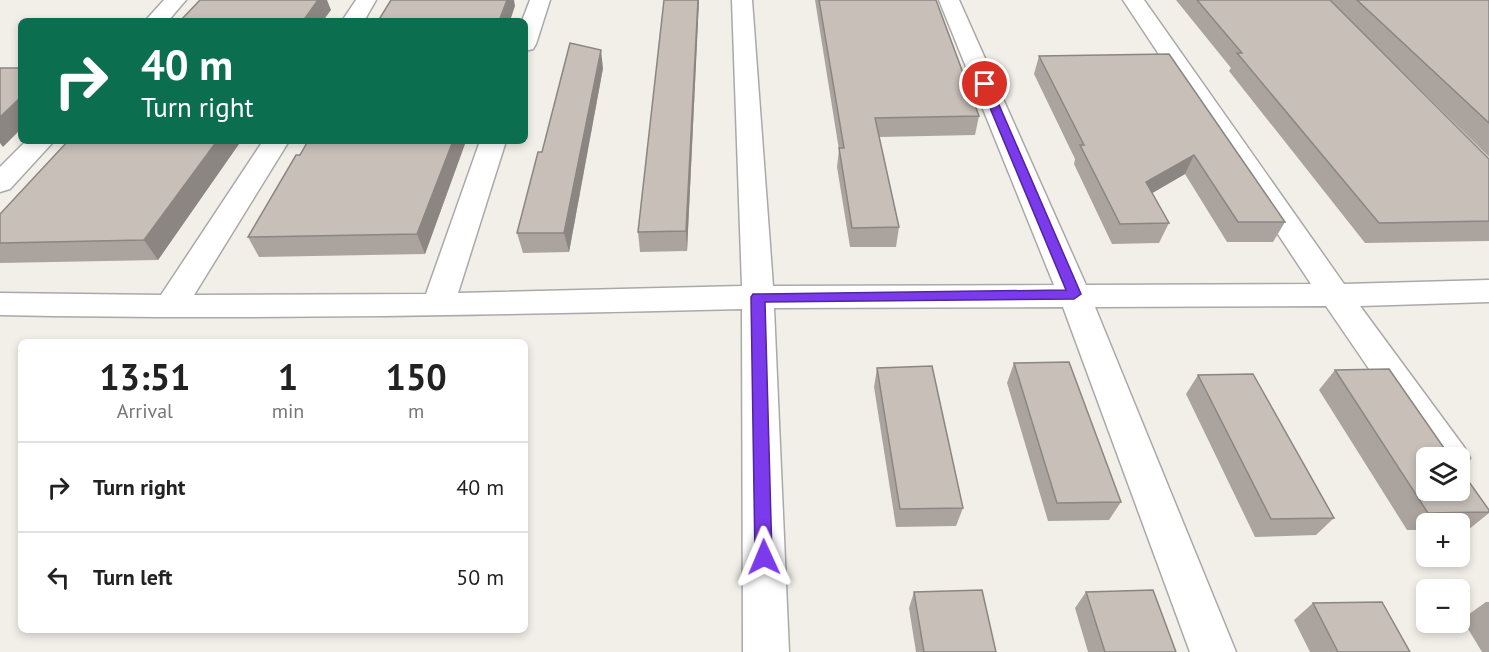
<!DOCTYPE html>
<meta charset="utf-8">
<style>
body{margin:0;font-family:"PT Sans",sans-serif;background:#f6f6f6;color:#222;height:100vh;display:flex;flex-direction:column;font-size:22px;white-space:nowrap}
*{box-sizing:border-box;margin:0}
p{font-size:20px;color:#767676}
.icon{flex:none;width:33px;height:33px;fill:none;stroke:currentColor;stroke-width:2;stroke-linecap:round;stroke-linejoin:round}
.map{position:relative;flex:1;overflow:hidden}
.sheet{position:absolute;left:18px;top:339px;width:510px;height:294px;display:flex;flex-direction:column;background:#fff;border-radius:9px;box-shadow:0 3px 9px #0003}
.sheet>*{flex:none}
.top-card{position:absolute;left:18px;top:18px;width:510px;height:126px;border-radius:9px;box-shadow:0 3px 9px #0003;background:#0b6e4f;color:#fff;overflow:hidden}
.tools{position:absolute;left:1416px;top:447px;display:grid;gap:12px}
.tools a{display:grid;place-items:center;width:54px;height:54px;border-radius:9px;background:#fff;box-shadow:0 3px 9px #0003;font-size:30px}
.pin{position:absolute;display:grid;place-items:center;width:51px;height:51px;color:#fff;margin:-26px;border:3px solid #fff;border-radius:50%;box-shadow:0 2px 6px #0007}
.me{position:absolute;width:66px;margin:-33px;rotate:359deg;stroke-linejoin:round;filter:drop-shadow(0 0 4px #0008)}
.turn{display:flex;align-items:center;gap:21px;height:126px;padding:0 24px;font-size:27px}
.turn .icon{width:78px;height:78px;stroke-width:2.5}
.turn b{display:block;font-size:42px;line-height:51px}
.eta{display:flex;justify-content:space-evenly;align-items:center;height:102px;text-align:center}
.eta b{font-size:36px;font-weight:700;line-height:42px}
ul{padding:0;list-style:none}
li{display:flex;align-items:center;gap:18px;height:90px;padding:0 24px;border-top:2px solid #e0e0e0}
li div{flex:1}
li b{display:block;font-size:22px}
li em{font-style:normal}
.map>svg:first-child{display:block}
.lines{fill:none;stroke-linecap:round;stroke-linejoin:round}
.street-casing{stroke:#a9a9a9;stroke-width:3}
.street{fill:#fff;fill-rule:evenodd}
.wall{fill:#aba49e}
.shaded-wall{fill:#8b8681}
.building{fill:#c7bfb8;stroke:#8b8681;stroke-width:1.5}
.route{fill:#7c3aed;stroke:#51269a;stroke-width:1.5}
</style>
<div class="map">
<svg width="1489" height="652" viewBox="0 0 1489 652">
<rect width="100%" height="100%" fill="#f2efe9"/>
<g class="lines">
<g class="street-casing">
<g id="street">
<polygon points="164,0 186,0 168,21 145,21"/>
<polygon points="356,0 376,0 364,21 342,21"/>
<polygon points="530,0 550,0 536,44 533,49 525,51 525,21 522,21"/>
<path d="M732 0H752L773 286 1054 285 939 0H959L1086 285 1311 284 1123 0H1144L1344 284 1489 280V302L1360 306 1464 447 1470 458 1464 469 1460 471V458H1430L1326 306 1095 307 1236 652H1190L1063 307 774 308 789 652H743L742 309C495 315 248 320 0 315V293L161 295 263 141H289L194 295 426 294 480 141H506L458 293 742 286Z"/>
<polygon points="26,141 54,141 10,189 0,192 0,167"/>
</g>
</g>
<use href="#street" class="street"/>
</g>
<g class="wall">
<polygon points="664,0 699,0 687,251 640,252 638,232"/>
<polygon points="815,0 936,0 979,116 975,135 879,137 899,227 896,247 850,247 837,167 839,150"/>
<polygon points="1176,0 1489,0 1489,157 1356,26 1489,159 1489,241 1365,243 1229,71 1231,68"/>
<polygon points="1169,54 1285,222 1273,242 1227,242 1185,174 1152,193 1169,223 1159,243 1112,244 1074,164 1075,159 1034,74 1039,56"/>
<polygon points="603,68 569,252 523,253 517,233 542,152"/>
<polygon points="68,141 241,141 158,260 0,263 0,214"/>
<polygon points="308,141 466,141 425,254 259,257 248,237"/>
<polygon points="1014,363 1121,502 1109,520 1048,521 1007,383"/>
<polygon points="877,368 963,508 956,526 896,527 874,387"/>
<polygon points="1335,370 1489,510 1489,513 1468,530 1460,530 1460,524 1426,524 1426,530 1407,530 1319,390"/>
<polygon points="1198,375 1334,518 1316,535 1255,537 1186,394"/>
<polygon points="914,592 996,652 916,652 909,608"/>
<polygon points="1086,592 1176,652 1088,652 1075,608"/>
<polygon points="1486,602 1489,602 1489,652 1482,652 1462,619"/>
<polygon points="1313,603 1410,652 1310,652 1294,620"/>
</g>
<g class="shaded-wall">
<polygon points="318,0 327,0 331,10 323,21 303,21"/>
<polygon points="507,0 514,0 515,6 510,21 499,21"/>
<polygon points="698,0 699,0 687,251 686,231"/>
<polygon points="601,50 603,68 569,252 564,233"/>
<polygon points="21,97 21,129 3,147 0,143 0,117"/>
<polygon points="217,141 241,141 158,260 144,240"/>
<polygon points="453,141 466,141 425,254 417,234"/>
<polygon points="1194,155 1185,174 1137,202 1146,182"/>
</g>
<g class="building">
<polygon points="200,0 318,0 303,21 180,21"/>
<polygon points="391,0 507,0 499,21 378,21"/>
<polygon points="664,0 698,0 686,231 638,232"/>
<polygon points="819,0 936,0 979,116 875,118 899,227 852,228 839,148 844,148"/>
<polygon points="1197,0 1330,0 1489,159 1489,221 1379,223 1237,53 1242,53"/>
<polygon points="1357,0 1489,0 1489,123"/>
<polygon points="570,43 601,50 564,233 517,233 538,152 542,152"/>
<polygon points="1169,54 1285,222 1238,222 1194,155 1146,182 1169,223 1120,224 1080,145 1084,145 1039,56"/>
<polygon points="0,68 21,68 21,97 0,117"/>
<polygon points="68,141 217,141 144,240 0,243 0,214"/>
<polygon points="308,141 453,141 417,234 248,237 296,155 300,155"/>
<polygon points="1069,362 1121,502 1057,503 1014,363"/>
<polygon points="932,366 963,508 900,509 877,368"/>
<polygon points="1389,369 1451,458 1426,458 1426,490 1460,490 1460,469 1489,510 1489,512 1428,513 1335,370"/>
<polygon points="1253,374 1334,518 1271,519 1198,375"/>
<polygon points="982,590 996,652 924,652 914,592"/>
<polygon points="1153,590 1176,652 1105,652 1086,592"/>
<polygon points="1382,602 1410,652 1338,652 1313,603"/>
</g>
<polygon class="route" points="985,81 990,84 1081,294 1074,299 765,302 772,557 770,563 764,565 757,563 755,557 751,297 753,294 1066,290 980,84"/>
</svg>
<div class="tools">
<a><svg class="icon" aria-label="layers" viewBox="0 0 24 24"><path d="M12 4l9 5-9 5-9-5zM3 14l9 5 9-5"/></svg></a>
<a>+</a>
<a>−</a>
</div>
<div class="pin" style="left:985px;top:84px;background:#d93025"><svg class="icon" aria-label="arrive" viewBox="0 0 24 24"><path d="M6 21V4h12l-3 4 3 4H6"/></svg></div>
<svg class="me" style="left:764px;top:557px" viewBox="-20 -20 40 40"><path d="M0-17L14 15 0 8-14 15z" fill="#7c3aed" stroke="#fff" stroke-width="4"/></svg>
<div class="top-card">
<div class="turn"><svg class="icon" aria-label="right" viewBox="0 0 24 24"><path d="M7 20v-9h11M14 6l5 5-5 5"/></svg><div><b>40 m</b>Turn right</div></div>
</div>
<section class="sheet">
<div class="eta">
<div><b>13:51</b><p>Arrival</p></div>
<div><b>1</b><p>min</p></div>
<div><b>150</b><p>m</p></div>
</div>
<ul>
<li><svg class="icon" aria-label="right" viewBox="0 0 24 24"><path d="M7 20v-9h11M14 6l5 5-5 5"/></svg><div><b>Turn right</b></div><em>40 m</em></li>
<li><svg class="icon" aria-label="left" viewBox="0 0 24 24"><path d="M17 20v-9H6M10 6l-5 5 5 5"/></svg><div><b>Turn left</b></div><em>50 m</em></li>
</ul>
</section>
</div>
